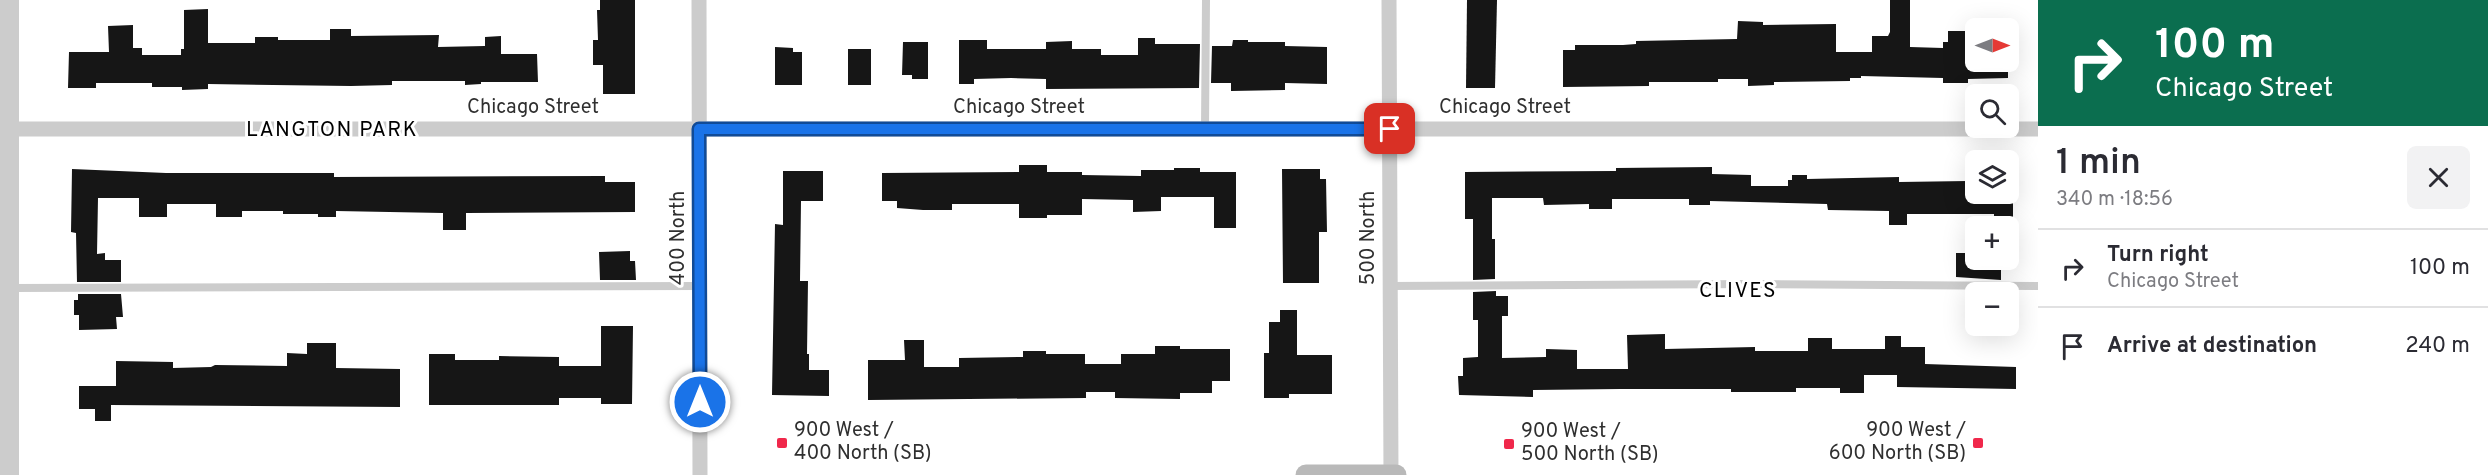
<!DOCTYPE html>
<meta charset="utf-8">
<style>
body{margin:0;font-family:Overpass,sans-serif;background:#f2f2f3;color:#2b2b33;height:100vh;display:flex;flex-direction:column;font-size:22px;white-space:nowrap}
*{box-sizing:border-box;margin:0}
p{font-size:20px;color:#7c7c81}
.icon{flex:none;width:33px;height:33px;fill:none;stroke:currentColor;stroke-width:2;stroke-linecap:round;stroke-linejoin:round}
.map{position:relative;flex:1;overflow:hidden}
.drawer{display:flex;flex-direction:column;background:#fff;width:450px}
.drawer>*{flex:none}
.guide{background:#0b6e4f;color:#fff;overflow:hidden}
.needle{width:39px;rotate:90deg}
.buttons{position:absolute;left:1965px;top:18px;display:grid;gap:12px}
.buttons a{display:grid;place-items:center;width:54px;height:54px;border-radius:9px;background:#fff;box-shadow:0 6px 24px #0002;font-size:30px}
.pin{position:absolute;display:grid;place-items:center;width:51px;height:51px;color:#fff;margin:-26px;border-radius:12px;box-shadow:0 3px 9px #0006}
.me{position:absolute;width:66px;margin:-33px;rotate:0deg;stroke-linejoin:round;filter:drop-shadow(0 0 4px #0008)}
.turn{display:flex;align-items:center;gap:21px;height:126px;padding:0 18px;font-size:27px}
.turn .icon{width:78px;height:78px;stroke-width:2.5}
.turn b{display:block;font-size:42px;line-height:51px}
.round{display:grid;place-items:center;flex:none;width:63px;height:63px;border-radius:9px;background:#f2f2f3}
.head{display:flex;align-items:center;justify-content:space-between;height:102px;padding:0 18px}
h1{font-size:36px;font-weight:600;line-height:45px}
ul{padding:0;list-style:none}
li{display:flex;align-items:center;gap:18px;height:78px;padding:0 18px;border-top:2px solid #e1e1e2}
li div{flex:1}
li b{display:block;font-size:22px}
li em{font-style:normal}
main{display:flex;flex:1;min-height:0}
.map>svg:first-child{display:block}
.building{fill:#161616}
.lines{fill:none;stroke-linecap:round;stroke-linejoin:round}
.service{stroke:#ccc;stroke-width:8}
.minor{stroke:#ccc;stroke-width:15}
.tertiary{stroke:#ccc;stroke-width:20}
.secondary{stroke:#b9b9b9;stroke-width:21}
.route-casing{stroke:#114b97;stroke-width:15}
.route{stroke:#1a73e8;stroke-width:10}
.poi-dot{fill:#f0284b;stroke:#fff;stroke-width:2}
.labels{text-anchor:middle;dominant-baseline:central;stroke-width:6;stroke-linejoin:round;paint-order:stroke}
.street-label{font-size:20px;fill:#2f2f2f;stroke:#fff}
.poi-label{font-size:20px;fill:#2f2f2f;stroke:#fff;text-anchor:start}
.neighbourhood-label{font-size:21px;letter-spacing:1.5px;fill:#000;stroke:#fff}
</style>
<main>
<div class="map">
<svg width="2038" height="475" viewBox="0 0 2038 475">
<rect width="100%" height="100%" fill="#fff"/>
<g class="building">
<polygon points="600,0 635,0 635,94 603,94 603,65 593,65 593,40 598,40 597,10 600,10"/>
<polygon points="1467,0 1497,0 1495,88 1466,88"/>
<polygon points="1890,0 1910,0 1910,47 1943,48 1943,42 1948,42 1948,31 1976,31 1976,62 2008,62 2008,78 1968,79 1968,83 1943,83 1943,78 1861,76 1861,78 1850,78 1850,81 1774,82 1774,85 1748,86 1748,79 1718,79 1718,82 1649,82 1649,86 1563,87 1563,50 1575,50 1575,45 1623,45 1636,44 1636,41 1737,39 1738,21 1763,22 1763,25 1836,24 1836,52 1872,52 1872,36 1888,36 1890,32"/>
<polygon points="208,9 208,43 255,43 255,37 278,37 278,40 330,40 330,29 351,29 351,36 439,35 438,47 485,46 485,37 501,36 501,54 537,54 538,82 481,82 481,84 465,85 465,81 392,81 392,85 351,86 208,84 208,89 182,90 182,87 152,87 152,83 96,83 96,88 68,88 69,52 109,52 108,26 133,25 133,48 142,48 142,55 181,55 181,49 184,49 184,10"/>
<polygon points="1138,38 1155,38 1155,44 1200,44 1199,88 1046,89 1046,79 1011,78 974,79 974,84 959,84 959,40 987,40 987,49 1046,49 1046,42 1072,41 1072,49 1101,49 1101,55 1138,55"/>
<polygon points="1233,40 1248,40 1248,42 1285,42 1285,46 1327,47 1327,84 1285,83 1285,90 1231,91 1231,83 1211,83 1212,46 1232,46"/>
<polygon points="903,42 928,42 928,79 912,79 912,75 902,75"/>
<polygon points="775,47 793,48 793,52 802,52 802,85 775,85"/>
<rect x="848" y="49" width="23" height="36"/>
<polygon points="1019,165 1047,165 1047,172 1082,172 1082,175 1141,176 1141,170 1174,170 1174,168 1200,168 1200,172 1236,172 1236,228 1214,228 1214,197 1161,197 1161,211 1133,212 1133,200 1082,199 1082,215 1047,215 1047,218 1019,218 1019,204 952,204 952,210 923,210 897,208 897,201 882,201 882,173 1019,172"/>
<polygon points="1712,167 1712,174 1751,175 1751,186 1788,186 1788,180 1792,180 1792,175 1807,175 1807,179 1899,177 1899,182 1968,181 1968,194 2013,194 2013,226 1994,226 1994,214 1907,214 1907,225 1889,225 1889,211 1828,210 1827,204 1710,201 1710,205 1689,205 1689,199 1612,199 1612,209 1589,209 1589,204 1544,205 1543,198 1492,198 1492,239 1495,239 1495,279 1473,280 1473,219 1465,219 1465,172 1616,171 1616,168"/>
<polygon points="72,169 166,173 334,173 334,177 605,176 605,182 635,182 635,212 466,213 466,230 443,230 443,213 336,211 336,217 318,217 318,214 283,214 283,211 242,211 242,217 216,217 216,204 167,204 167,217 139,217 139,198 98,198 97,254 105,253 105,260 121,260 121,282 77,282 76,233 71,232"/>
<polygon points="1282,169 1320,169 1320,179 1326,179 1327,232 1319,232 1319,283 1283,283"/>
<polygon points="783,171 823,171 823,201 801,201 800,281 808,281 807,354 809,354 809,370 829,370 829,396 772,395 775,224 783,225"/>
<polygon points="630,251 630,261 635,261 636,280 600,280 599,252"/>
<polygon points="1956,253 1976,253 1977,261 2001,261 2001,280 1956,277"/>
<polygon points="1496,291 1496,296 1508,296 1508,316 1502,316 1502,358 1546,357 1546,349 1577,350 1577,369 1628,369 1627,335 1665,334 1665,349 1755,347 1755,351 1808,351 1808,338 1832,338 1832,349 1885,349 1885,336 1901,336 1901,347 1925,347 1925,364 2016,367 2016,389 1897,387 1897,375 1864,375 1864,393 1840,393 1840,388 1796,388 1796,392 1731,392 1731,389 1620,389 1533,390 1533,397 1459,395 1458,376 1463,376 1463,358 1478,357 1478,320 1473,320 1473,292"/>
<polygon points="78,294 121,294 123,317 116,317 117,329 79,330 79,315 74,315 74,300 78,300"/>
<polygon points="1280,310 1297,310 1297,355 1332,355 1332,394 1289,394 1289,398 1264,398 1264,353 1269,353 1269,322 1280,322"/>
<polygon points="601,326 633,326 632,404 601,404 601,398 559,398 559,405 429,405 429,354 455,354 455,360 499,360 499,356 559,357 559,366 601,366"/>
<polygon points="904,340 924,340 924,367 959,367 959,358 1023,357 1023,351 1046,351 1046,354 1085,354 1085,364 1121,364 1121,354 1155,354 1155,346 1180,346 1180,349 1230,349 1230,381 1212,381 1212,393 1180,393 1180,399 1115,398 1115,392 1086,392 1086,398 868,400 868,360 905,360"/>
<polygon points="307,343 336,343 336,368 400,369 400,407 111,405 111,421 95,421 95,409 79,409 79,386 116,386 116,361 173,362 173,368 211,367 215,365 287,366 287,353 307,354"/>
</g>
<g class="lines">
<g class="service">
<polyline points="1205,129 1206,0"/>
<polyline points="1390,286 1756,284 2038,286"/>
<polyline points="10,288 700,286"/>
</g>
<g class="minor">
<polyline points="699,0 700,475"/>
<polyline points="1389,0 1391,475"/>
<polyline points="0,129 2038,129"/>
</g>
<polyline class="tertiary" points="9,475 9,0"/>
<polyline class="secondary" points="1306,475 1396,475"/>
</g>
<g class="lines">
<g class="route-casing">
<polyline id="route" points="700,402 699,129 1390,129"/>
</g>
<use href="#route" class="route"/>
</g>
<g class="poi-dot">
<rect x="776" y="437" width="12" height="12" rx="3"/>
<rect x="1972" y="437" width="12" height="12" rx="3"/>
<rect x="1503" y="438" width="12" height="12" rx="3"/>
</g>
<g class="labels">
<g class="street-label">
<text x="533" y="108">Chicago Street</text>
<text x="1019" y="108">Chicago Street</text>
<text x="1505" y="108">Chicago Street</text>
<text transform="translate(679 238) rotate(-90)">400 North</text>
<text transform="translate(1369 238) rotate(-90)">500 North</text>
</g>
<g class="poi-label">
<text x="794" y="431">900 West /<tspan x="794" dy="23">400 North (SB)</tspan></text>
<text x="1966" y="431" text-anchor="end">900 West /<tspan x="1966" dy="23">600 North (SB)</tspan></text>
<text x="1521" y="432">900 West /<tspan x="1521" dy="23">500 North (SB)</tspan></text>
</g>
<g class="neighbourhood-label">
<text x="332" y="130">LANGTON PARK</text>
<text x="1738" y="291">CLIVES</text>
</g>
</g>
</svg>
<div class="buttons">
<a><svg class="needle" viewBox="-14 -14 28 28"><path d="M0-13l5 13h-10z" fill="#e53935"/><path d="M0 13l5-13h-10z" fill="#7c7c81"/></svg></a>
<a><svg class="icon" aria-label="search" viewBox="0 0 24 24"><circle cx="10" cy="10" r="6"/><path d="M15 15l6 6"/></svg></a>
<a><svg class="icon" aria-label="layers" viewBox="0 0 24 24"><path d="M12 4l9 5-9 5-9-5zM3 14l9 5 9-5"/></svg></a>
<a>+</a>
<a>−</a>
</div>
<div class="pin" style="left:1390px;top:129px;background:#d93025"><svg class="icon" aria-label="arrive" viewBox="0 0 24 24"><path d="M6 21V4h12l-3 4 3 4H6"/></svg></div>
<svg class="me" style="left:700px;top:402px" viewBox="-20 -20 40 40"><circle r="17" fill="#1a73e8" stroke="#fff" stroke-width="3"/><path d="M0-11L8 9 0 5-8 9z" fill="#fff"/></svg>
</div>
<section class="drawer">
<div class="guide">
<div class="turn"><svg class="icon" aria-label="right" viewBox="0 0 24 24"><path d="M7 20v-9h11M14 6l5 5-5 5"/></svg><div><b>100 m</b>Chicago Street</div></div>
</div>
<div class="head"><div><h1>1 min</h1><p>340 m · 18:56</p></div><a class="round"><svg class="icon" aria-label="close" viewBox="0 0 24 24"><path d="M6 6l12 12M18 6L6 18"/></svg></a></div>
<ul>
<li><svg class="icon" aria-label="right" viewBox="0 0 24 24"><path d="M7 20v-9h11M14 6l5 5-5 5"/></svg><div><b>Turn right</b><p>Chicago Street</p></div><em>100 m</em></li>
<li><svg class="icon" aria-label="arrive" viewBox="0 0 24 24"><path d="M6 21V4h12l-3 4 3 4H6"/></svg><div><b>Arrive at destination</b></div><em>240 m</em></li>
</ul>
</section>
</main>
